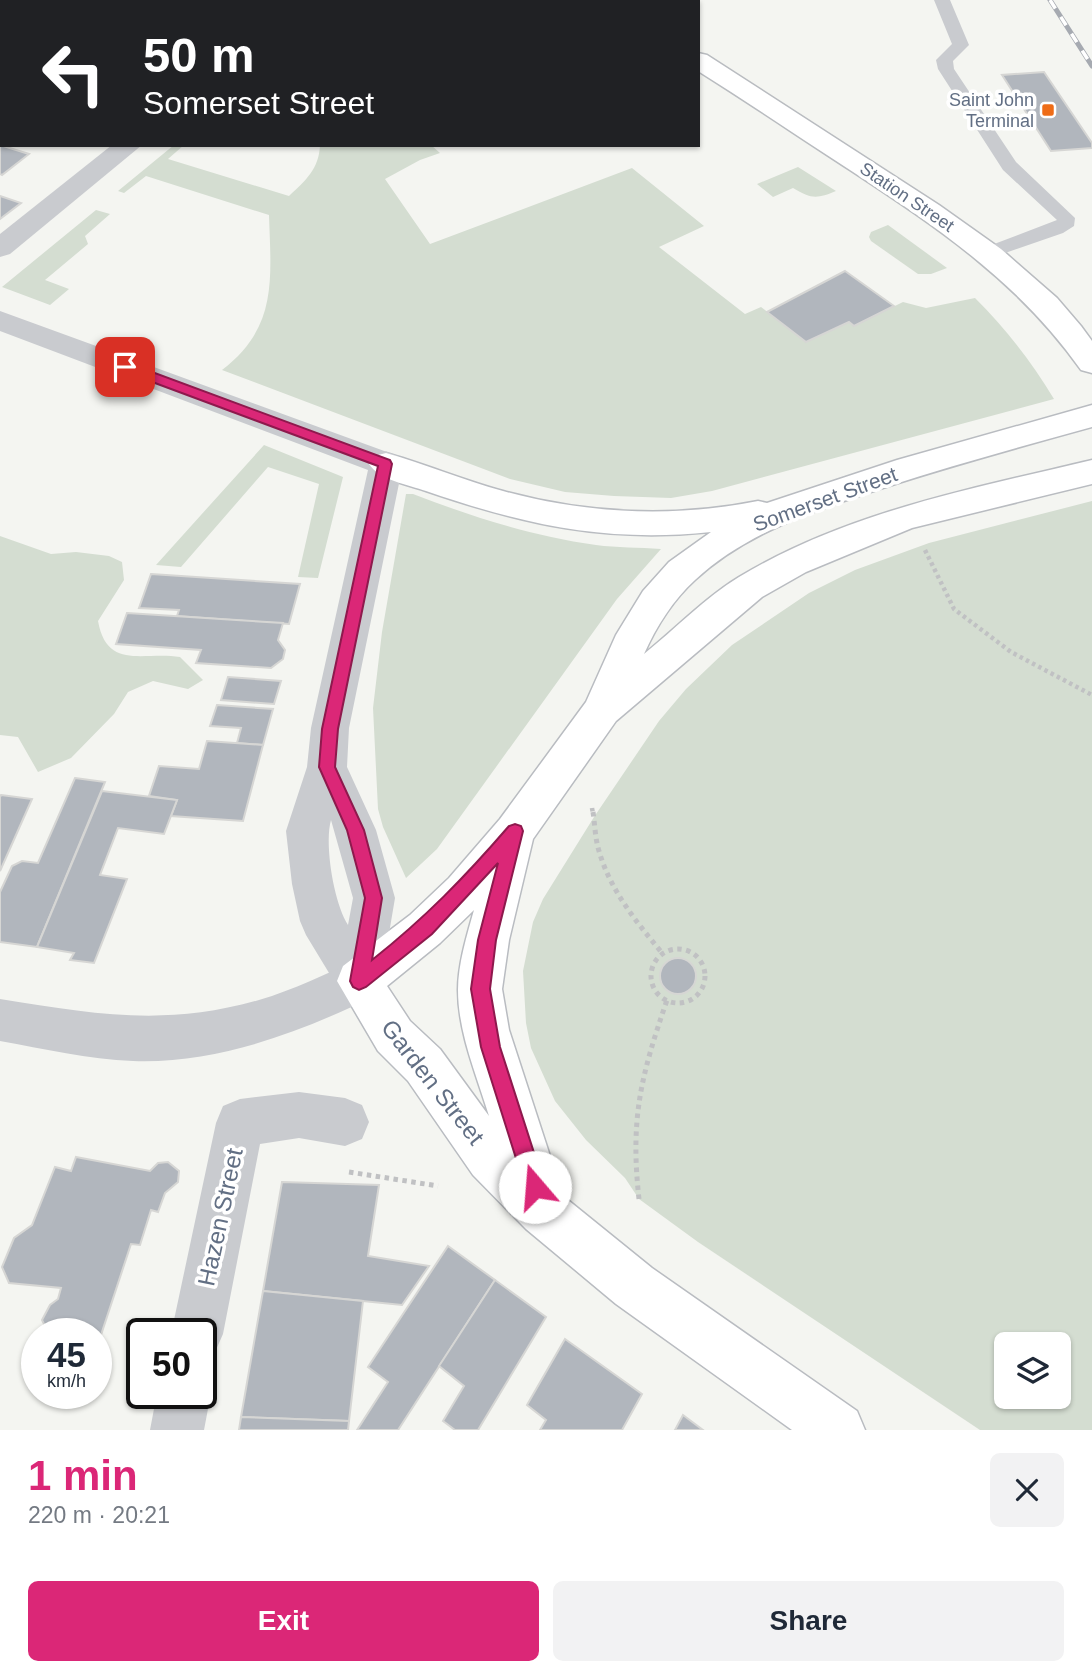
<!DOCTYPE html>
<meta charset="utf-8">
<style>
body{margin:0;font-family:Arial,sans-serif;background:#f2f2f3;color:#1f2937;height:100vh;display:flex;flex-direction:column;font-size:26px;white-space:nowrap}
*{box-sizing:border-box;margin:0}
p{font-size:23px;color:#747a83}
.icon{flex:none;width:38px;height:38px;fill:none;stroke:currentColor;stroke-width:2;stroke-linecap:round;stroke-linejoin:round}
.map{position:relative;height:1430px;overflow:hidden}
.drawer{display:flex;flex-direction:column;background:#fff;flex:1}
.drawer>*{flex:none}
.top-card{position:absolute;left:0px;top:0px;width:700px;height:147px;box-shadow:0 2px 5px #0004;background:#202124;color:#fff;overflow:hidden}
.buttons{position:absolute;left:994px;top:1332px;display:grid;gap:14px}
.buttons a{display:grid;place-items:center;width:77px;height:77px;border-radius:10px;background:#fff;box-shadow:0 2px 5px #0004;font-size:35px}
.speed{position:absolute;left:21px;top:1318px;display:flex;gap:14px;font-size:35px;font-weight:700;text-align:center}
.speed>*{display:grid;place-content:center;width:91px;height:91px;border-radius:50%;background:#fff;box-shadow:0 2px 5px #0004;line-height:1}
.speed small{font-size:18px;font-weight:400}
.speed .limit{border:4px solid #111;border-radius:10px;background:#fff;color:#111}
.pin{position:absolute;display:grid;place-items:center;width:60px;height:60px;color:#fff;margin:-30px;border-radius:14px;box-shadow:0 4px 10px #0006}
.me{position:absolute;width:77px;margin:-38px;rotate:342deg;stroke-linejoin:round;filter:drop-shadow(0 0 5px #0008)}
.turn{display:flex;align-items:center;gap:24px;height:147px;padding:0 28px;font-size:32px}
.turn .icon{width:91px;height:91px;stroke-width:2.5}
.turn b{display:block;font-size:49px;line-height:60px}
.round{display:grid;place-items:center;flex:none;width:74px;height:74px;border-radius:10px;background:#f2f2f3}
.headline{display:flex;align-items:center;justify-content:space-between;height:119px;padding:0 28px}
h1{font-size:42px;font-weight:700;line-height:52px;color:#db2777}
.action{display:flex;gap:14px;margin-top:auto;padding:14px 28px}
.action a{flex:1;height:80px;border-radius:10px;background:#db2777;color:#fff;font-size:28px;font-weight:700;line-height:80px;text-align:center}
.action a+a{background:#f2f2f3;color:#1f2937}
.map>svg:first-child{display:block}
.green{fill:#d4ddd1;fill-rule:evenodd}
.building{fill:#b1b6bd;stroke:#d6d6d4;stroke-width:2}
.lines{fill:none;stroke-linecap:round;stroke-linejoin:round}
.secondary-casing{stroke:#b9bcc1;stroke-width:3}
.primary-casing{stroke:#b9bcc0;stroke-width:3}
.path-far1{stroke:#c0c1c3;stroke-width:4.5;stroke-dasharray:3.5 3.5;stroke-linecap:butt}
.path{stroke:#c0c1c3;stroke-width:5;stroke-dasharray:4.5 4.5;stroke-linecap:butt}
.service{fill:#c9cbcf;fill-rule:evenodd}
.minor{fill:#c9cbcf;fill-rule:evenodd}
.tertiary{fill:#c9cbcf;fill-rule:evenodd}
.secondary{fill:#fff;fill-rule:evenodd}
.primary{fill:#fff;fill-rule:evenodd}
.rail-casing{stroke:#a6aab1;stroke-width:5}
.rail{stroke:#fff;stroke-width:3.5;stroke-dasharray:10;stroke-linecap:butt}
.route{fill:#db2777;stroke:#8e194d;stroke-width:2}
.poi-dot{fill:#ee6c17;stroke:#fff;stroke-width:2.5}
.labels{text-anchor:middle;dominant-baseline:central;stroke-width:7;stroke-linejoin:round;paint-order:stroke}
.far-poi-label{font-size:18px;fill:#626f84;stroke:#fff;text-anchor:end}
.far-street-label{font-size:18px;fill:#626f84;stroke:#fff}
.street-label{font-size:21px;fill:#626f84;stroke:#fff}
.near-street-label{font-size:24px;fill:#626f84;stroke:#fff}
</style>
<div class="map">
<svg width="1092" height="1430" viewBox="0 0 1092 1430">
<rect width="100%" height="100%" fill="#f4f5f1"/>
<g class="green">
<path d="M174 145H184L168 159 289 196C306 180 319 169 320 145H431L440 153 420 160 385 179 430 244 632 168 704 226 659 247 745 314 761 307 807 342 849 322 854 326 903 302 926 308 975 298C1006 329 1031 361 1054 399L712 491 671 498 614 496 565 492 510 479 222 370C278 327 271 279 269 215L146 176 124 193 118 191Z"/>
<path d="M798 167 836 191C817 199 811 199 793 188L773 197 757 184Z"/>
<polygon points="96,210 110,214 85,236 88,244 45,280 69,289 50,305 2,287"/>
<polygon points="888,225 947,268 931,274 918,274 871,241 869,237 871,232"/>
<polygon points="264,445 343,477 318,578 298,577 319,484 268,467 181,567 156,565"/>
<path d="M406 494H413C473 517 531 536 596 545 617 548 639 547 661 549L617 599 437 849 406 878 383 827 378 809 373 708 382 632Z"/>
<path d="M1092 501V1430H980L698 1242 639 1199 625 1178 586 1140 555 1101 531 1048 526 1023 523 971 533 922 543 899 594 817 659 721 686 689 732 645 809 593 855 570 929 543ZM1059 1344V1396H1006V1344Z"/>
<path d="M0 536 51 554 76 552 109 556 122 562 124 580 98 621C107 671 144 651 180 657L203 680 188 689 153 681 128 692 114 714 71 758 38 772 18 737 0 735Z"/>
</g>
<g class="building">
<polygon points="104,0 275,0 272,2"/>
<polygon points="1044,72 1092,143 1092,148 1051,151 1002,75"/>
<polygon points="0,139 3,146 29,154 2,175 0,174"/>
<polygon points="0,196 21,203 0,219"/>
<polygon points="845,271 894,306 854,326 849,322 806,342 767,312"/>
<polygon points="151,574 300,584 289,624 177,616 179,610 139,608"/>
<polygon points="127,613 283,623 278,640 285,650 283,659 271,668 196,663 201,650 116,644"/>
<polygon points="228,677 281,681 274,704 221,700"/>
<polygon points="217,705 273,709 263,745 237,743 241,728 210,726"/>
<polygon points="207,741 263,745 243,821 171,816 177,800 149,796 159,766 199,769"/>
<polygon points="75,778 105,782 37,947 0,942 0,892 12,866 22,861 38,863"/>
<polygon points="102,791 177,800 164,834 118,828 100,875 127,879 94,963 70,960 74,953 37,947"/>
<polygon points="1,795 32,799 0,871 0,797"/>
<circle cx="678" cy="976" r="18"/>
<polygon points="76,1157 150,1171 158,1163 168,1162 179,1171 178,1182 165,1193 158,1212 151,1210 140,1245 131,1244 98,1344 96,1343 96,1334 49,1334 42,1320 50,1305 58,1299 61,1288 9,1283 2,1267 14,1238 32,1225 55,1167 71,1171"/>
<polygon points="282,1182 379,1185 368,1256 429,1266 402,1305 263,1291"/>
<polygon points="448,1246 495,1280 398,1430 357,1430 388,1382 368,1367"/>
<polygon points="495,1280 546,1317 478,1430 455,1430 443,1421 464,1386 439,1366"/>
<polygon points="263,1291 363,1301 349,1421 241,1417"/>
<polygon points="565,1339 642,1394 622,1430 540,1430 546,1420 527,1405"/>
<polygon points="683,1415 703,1430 675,1430"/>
<polygon points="241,1417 349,1421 348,1430 239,1430"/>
</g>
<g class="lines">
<g class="secondary-casing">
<path id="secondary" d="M1092 405V427C1023 446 954 465 886 487 819 509 748 531 695 580 673 600 656 627 644 654 674 630 706 597 739 577 847 512 971 489 1092 460V484L912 528 806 572 762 597 616 721 533 839 509 940 502 989 509 1030 563 1196 652 1268 857 1411 865 1430H792L616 1304 526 1229 473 1175 408 1081 378 1051 337 981 343 966 410 915 449 878 500 819 586 702 616 635 643 591 669 562 711 532C606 543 525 525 426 491 409 485 379 480 369 464L374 456 386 453C425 464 463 480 503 491 586 514 674 518 758 501L767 503 897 460ZM474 910C467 935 458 964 458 990 458 1033 477 1076 489 1116L440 1049 410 1021 387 986 440 943Z"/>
</g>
<g class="primary-casing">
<g id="primary">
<polygon points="595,0 619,0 620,2 597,2"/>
<path d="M698 53 707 55 939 205 1001 249 1057 298 1081 326 1092 341V373L1081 370C1019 282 938 228 850 170 799 137 749 103 698 71Z"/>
</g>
</g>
<g class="path-far1">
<polyline points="925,550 954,609 1011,652 1092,695"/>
<polyline points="592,808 593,814"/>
</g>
<g class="path">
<path d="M593 812C595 825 595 838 599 851 610 890 637 923 663 954"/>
<circle cx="678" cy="976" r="27"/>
<polyline points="349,1172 438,1186"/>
<path d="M639 1199C630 1118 641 1076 667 1000"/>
</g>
<polygon class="service" points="934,0 950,0 969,45 953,61 954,69 1016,162 1075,218 1074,226 1063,233 988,259 978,253 981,249 1057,220 1003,170 938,69 936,60 952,44"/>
<g class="minor">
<polygon points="298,0 323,0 297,2"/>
<polygon points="112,145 142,145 10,254 0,257 0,234"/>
<path d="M0 311 398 456 403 464 349 728 347 767 376 830 395 898 381 981 375 996 359 1002 343 996 306 935 300 921 292 884 286 831 307 767 311 728 368 470 0 331ZM331 820 353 898 348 925C334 904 324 844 331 820Z"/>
<polygon points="299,1092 345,1098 362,1105 369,1122 362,1139 345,1146 299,1138 260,1144 223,1334 215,1352 201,1358 201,1334 171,1334 216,1123 223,1106 240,1099"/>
<polygon points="201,1374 211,1393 204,1430 150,1430 157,1393 201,1393"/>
</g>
<path class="tertiary" d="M359 960 375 966 381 981 375 996C300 1032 218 1064 133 1061 88 1059 44 1049 0 1041V999C94 1014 165 1027 259 1000 294 990 326 973 359 960Z"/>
<use href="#secondary" class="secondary"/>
<use href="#primary" class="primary"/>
<g class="rail-casing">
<polyline id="rail" points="1050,0 1092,66"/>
</g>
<use href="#rail" class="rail"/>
</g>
<path class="route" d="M125 362 390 460 392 464 338 729 335 767 364 830 382 898 372 960C425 918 465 877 509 826L515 824 521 826 523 831 496 940 490 989 500 1047 545 1187 542 1194 535 1197 528 1194 525 1187 481 1047 471 989 478 940 498 863 432 934 366 987 359 990 353 987 350 981 365 898 347 830 319 767 322 729 378 466 120 370V364Z"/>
<rect class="poi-dot" x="1041" y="103" width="14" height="14" rx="3.5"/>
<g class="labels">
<g class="far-poi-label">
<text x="1034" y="100">Saint John<tspan x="1034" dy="21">Terminal</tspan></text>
</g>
<g class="far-street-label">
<text transform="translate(907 197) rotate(34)">Station Street</text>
</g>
<g class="street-label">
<text transform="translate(825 499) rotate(-20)">Somerset Street</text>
</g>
<g class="near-street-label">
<text transform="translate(433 1082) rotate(52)">Garden Street</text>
<text transform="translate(220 1217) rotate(-78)">Hazen Street</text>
</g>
</g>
</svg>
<div class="buttons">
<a><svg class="icon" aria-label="layers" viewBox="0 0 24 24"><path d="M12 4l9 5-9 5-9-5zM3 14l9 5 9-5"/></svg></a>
</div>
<div class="speed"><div>45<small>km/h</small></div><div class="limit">50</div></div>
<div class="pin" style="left:125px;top:367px;background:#d93025"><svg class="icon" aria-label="arrive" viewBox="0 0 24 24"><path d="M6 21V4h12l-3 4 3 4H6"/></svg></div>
<svg class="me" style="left:535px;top:1187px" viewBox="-20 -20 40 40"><circle r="19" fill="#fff"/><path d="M0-13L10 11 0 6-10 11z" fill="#db2777"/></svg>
<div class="top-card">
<div class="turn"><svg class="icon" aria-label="left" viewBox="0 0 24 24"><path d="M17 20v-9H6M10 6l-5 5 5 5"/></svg><div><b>50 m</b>Somerset Street</div></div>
</div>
</div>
<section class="drawer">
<div class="headline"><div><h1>1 min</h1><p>220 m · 20:21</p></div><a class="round"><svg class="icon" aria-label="close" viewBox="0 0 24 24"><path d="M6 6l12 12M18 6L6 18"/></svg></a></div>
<div class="action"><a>Exit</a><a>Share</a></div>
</section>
